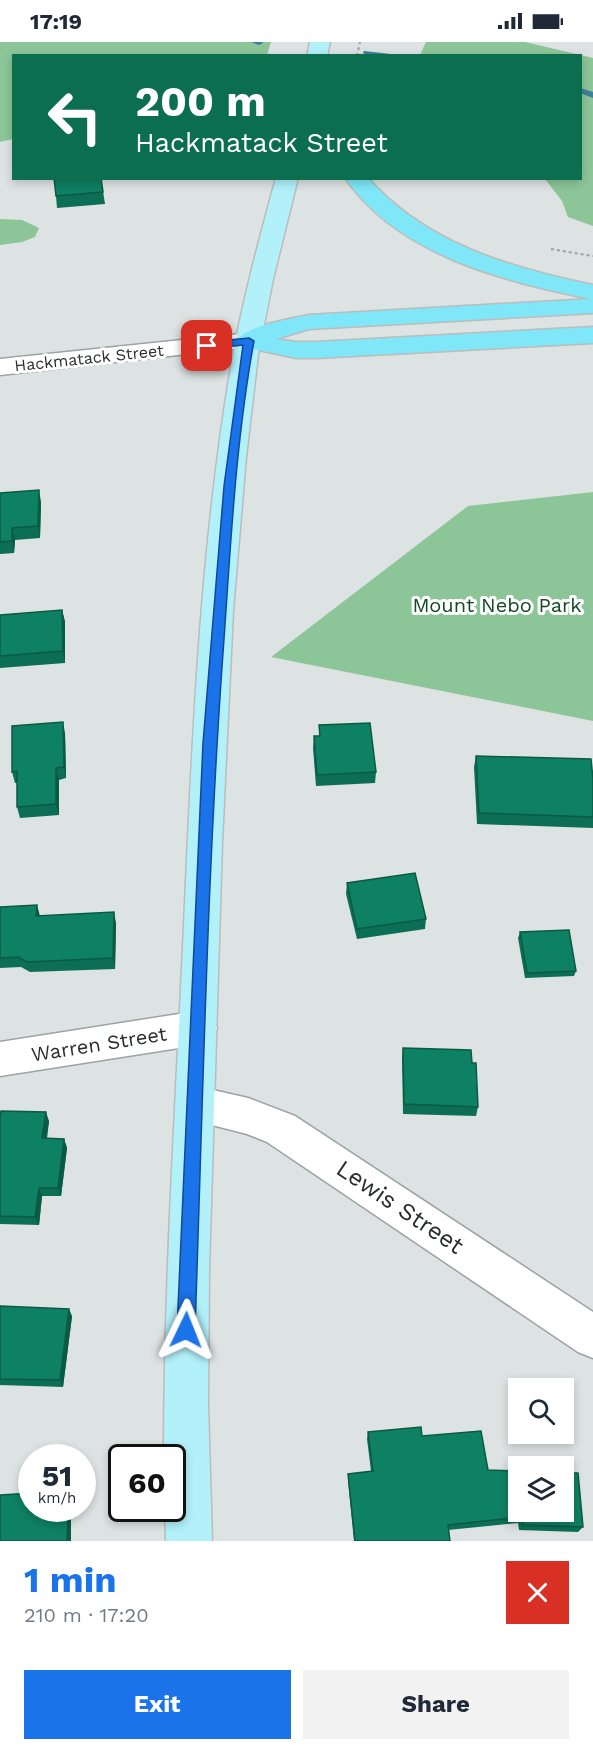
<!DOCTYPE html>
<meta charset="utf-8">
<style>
body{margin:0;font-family:"Work Sans",sans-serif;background:#f2f2f3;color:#1f2937;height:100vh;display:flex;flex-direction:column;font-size:22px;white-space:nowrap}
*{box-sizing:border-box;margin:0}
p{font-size:20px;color:#747a83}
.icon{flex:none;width:33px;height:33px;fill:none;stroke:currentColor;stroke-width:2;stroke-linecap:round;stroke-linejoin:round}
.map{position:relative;height:1499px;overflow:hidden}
.sheet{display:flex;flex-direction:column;background:#fff;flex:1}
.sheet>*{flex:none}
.top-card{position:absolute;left:12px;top:12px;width:570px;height:126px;border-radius:0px;box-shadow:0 3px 9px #0003;background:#0b6e4f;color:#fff;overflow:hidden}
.controls{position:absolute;left:508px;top:1336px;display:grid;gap:12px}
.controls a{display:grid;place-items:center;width:66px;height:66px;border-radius:0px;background:#fff;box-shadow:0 3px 9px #0003;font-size:30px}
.speed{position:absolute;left:18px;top:1402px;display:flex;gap:12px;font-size:30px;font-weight:700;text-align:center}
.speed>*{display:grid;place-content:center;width:78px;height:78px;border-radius:50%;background:#fff;box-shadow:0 3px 9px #0003;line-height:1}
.speed small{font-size:15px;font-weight:400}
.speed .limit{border:3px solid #111;border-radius:9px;background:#fff;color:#111}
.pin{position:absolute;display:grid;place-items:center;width:51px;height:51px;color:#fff;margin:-26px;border-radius:12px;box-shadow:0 3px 9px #0006}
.me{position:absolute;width:66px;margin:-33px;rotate:2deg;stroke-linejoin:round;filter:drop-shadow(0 0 4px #0008)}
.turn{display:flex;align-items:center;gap:21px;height:126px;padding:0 24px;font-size:27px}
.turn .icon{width:78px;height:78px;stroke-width:2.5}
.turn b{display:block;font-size:42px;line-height:51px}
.round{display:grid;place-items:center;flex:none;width:63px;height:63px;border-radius:0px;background:#f2f2f3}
.head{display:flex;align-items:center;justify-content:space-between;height:102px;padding:0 24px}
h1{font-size:36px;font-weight:700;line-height:45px;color:#1a73e8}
.action{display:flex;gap:12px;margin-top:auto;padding:12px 24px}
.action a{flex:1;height:69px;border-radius:0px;background:#1a73e8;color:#fff;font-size:24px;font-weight:700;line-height:69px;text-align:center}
.action a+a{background:#f2f2f3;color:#1f2937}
.status{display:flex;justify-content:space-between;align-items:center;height:42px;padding:0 30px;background:#fff;direction:ltr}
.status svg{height:16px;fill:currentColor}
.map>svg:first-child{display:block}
.green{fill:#8cc698}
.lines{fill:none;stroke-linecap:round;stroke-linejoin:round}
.stream{fill:#3d8099;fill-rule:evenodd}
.minor-casing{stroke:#9da2a2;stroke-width:3}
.major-casing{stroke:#bbbcbb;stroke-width:3}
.highway-casing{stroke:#bbbcbb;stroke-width:3}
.path{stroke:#9da1a1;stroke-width:2;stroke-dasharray:3 3;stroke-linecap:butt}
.minor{fill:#fff;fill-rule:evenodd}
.major{fill:#b2f1fa;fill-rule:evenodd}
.highway{fill:#7fe7f7;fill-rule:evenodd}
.wall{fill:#0c6e55}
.shaded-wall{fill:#0a5a45}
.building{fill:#0e8063;stroke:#0a5a45;stroke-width:1.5}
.route{fill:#1a73e8;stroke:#114b97;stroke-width:1.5}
.labels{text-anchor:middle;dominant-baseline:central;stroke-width:6;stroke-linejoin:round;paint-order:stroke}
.far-street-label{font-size:16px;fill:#2a2d2c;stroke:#fff}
.park-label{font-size:20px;fill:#164825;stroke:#fff}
.street-label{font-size:20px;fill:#2a2d2c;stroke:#fff}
.near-street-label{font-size:24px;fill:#2a2d2c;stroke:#fff}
</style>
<div class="status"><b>17:19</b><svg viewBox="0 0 49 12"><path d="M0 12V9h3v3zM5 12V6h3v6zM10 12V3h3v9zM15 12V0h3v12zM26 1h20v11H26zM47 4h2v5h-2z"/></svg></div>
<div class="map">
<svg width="593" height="1499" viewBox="0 0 593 1499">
<rect width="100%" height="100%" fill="#dde2e2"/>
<g class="green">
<polygon points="0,0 271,0 267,13 14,14 13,97 0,100"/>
<polygon points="426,0 525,0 593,16 593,184 568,175 562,159 545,137 580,136 580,14 420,13"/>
<polygon points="0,177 22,178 39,186 35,195 22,200 0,203"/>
<polygon points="593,450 593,679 271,615 468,464"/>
</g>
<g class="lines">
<g class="stream">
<polygon points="251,0 262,0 263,1 259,3"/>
<polygon points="364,9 391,12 395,14 367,14 363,11"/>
<polygon points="580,46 593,50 593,56 580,51"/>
</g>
<g class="minor-casing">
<g id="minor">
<polygon points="249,291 258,294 262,299 258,304 0,333 0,317"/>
<polygon points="198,969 211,974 217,986 211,998 198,1003 0,1034 0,1000"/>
<polygon points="195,1044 248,1056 295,1074 593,1270 593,1316 578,1310 267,1100 247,1092 181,1075 176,1062 181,1049"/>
</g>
</g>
<g class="major-casing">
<g id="major">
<polygon points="310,0 330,0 327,14 307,14"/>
<path d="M276 136H298L273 237 258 313 246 415 233 569 222 801 209 1228 208 1363 212 1499H166L165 1467H172V1416H164C164 1246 175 1075 183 905 192 708 199 507 233 313 244 253 260 195 276 136Z"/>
</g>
</g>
<g class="highway-casing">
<path id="highway" d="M345 136H368C426 202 511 226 593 243V271L309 287 276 297 296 300H316L593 285V301L316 316H296L240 304 236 299C248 283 290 277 309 273L591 257C504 239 399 214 345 136Z"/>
</g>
<g class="path">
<polyline points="357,14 360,0"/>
<polyline points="551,207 593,214"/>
</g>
<use href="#minor" class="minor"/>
<use href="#major" class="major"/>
<use href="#highway" class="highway"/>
</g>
<g class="wall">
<polygon points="101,136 105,162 57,166 56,154"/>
<polygon points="0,451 41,460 40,496 15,498 14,511 0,512"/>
<polygon points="62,568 65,580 65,621 0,626 0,573"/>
<polygon points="319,683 376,730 375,741 316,744 313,706 314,694 319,694"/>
<polygon points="65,691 66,736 59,738 59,773 20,776 17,765 17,741 15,741 12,730"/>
<polygon points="476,714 593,737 593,786 477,782 474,725"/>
<polygon points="347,841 426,877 425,887 357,897 346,852"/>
<polygon points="0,865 40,873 116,881 115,927 30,930 21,925 0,926"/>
<polygon points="520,890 576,929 574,934 525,936 518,896"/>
<polygon points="403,1006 472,1021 478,1065 476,1074 403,1072 402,1015"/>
<polygon points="0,1076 49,1079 47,1097 64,1097 67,1106 61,1154 42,1154 39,1183 0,1182"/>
<polygon points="0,1264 72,1274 63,1345 0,1343"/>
<polygon points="368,1390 422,1394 488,1428 583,1485 578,1490 519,1488 518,1481 448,1488 450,1499 354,1499 348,1439 348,1432 371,1429 367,1397"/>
</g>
<g class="shaded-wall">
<polygon points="39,448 41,460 40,496 38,484"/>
<polygon points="12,486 15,498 14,511 12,499"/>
<polygon points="62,568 65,580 65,621 63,609"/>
<polygon points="63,680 65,691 66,736 64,725"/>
<polygon points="56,726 59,738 59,773 56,762"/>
<polygon points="37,863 40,874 36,874"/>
<polygon points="114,870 116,881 115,927 113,916"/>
<polygon points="46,1070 49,1079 45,1105 42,1096"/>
<polygon points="64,1097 67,1106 61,1154 58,1146"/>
<polygon points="39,1146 42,1154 39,1183 35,1175"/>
<polygon points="69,1267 72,1274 63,1345 60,1338"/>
<polygon points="43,1467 47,1467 47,1479 43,1474"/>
<polygon points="68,1473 71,1478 71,1499 67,1499"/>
</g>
<g class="building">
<polygon points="54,136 101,136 103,150 56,154"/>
<polygon points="39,448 38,484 12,486 12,499 0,500 0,451"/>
<polygon points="62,568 63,609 0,614 0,573"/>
<polygon points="63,680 64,725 56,726 56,762 17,765 17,729 12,730 12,684"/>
<polygon points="370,681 376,730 317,733 314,694 320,694 319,683"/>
<polygon points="476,714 591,717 593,737 593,775 479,771"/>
<polygon points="415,831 426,877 357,887 347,841"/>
<polygon points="37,863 36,874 114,870 113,916 27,920 18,915 0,916 0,865"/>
<polygon points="569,888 576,929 527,931 520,890"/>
<polygon points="403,1006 471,1008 472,1021 476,1021 478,1065 404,1062"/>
<polygon points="1,1069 46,1070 42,1096 64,1097 58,1146 39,1146 35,1175 0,1174 0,1076"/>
<polygon points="0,1264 69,1267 60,1338 0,1337"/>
<polygon points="421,1385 422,1394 481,1389 488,1428 519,1429 519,1470 564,1470 564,1431 578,1431 583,1485 523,1483 522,1475 448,1483 450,1499 355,1499 348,1432 373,1429 368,1390"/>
<polygon points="32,1451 32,1467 43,1467 43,1474 68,1473 67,1499 0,1499 0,1453"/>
</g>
<path class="route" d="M249 296 254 299C236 397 231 497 224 597 207 827 203 1058 195 1288L192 1294 186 1297 180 1294 177 1288 203 701 224 444 243 303 207 307 202 304 207 300Z"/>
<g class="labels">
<g class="far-street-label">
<text transform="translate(89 316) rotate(-6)">Hackmatack Street</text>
</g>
<g class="park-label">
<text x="497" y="563">Mount Nebo Park</text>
</g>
<g class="street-label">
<text transform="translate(99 1002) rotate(-9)">Warren Street</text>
</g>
<g class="near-street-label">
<text transform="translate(400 1165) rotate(34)">Lewis Street</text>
</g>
</g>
</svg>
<div class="controls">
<a><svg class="icon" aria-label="search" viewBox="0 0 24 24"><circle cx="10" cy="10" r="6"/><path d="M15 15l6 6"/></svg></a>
<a><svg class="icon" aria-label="layers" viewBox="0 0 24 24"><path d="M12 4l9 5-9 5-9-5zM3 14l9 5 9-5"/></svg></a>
</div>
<div class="speed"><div>51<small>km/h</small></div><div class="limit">60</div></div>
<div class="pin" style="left:207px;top:304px;background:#d93025"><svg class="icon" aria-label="arrive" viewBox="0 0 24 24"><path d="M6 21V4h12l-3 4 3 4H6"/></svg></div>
<svg class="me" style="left:186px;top:1288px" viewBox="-20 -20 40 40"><path d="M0-17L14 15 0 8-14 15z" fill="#1a73e8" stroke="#fff" stroke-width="4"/></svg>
<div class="top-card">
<div class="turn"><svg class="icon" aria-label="left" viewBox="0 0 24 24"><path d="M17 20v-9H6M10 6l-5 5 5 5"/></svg><div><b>200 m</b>Hackmatack Street</div></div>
</div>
</div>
<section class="sheet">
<div class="head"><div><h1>1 min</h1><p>210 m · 17:20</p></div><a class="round" style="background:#d93025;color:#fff"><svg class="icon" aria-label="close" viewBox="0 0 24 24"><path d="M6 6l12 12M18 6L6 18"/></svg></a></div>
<div class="action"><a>Exit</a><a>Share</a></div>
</section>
